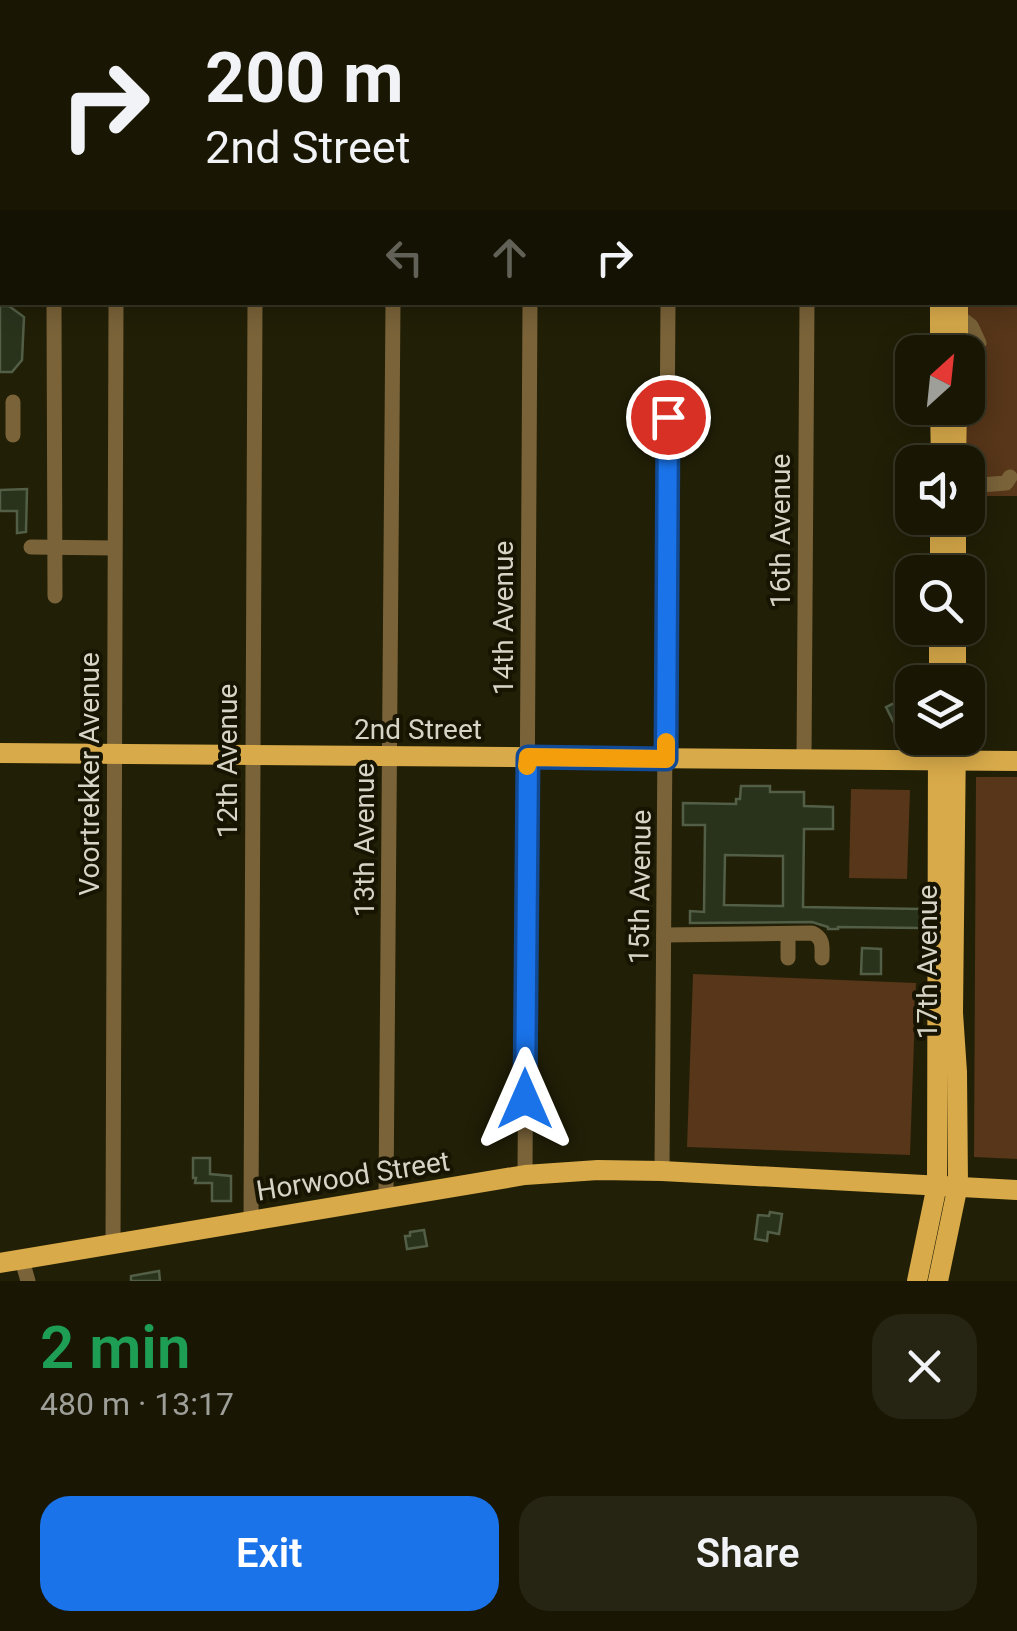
<!DOCTYPE html>
<meta charset="utf-8">
<style>
body{margin:0;font-family:Roboto,sans-serif;background:#262413;color:#f1f3f6;height:100vh;display:flex;flex-direction:column;font-size:38px;white-space:nowrap}
*{box-sizing:border-box;margin:0}
p{font-size:32px;color:#9f9f9a}
.icon{flex:none;width:55px;height:55px;fill:none;stroke:currentColor;stroke-width:2;stroke-linecap:round;stroke-linejoin:round}
.map{position:relative;height:1281px;overflow:hidden}
.side{display:flex;flex-direction:column;background:#191704;flex:1}
.side>*{flex:none}
.top-card{position:absolute;left:0px;top:0px;width:1018px;height:305px;box-shadow:0 5px 25px #0003,0 0 0 2px #373626;background:#191704;color:#f1f3f6;overflow:hidden}
.needle{width:65px;rotate:27deg}
.tools{position:absolute;left:895px;top:335px;display:grid;gap:20px}
.tools a{display:grid;place-items:center;width:90px;height:90px;border-radius:20px;background:#191704;box-shadow:0 5px 25px #0003,0 0 0 2px #373626;font-size:50px}
.pin{position:absolute;display:grid;place-items:center;width:85px;height:85px;color:#fff;margin:-42px;border:5px solid #fff;border-radius:50%;box-shadow:0 2px 10px #0007}
.me{position:absolute;width:110px;margin:-55px;rotate:0deg;stroke-linejoin:round;filter:drop-shadow(0 0 8px #0008)}
.turn{display:flex;align-items:center;gap:35px;height:210px;padding:0 40px;font-size:45px}
.turn .icon{width:130px;height:130px;stroke-width:2.5}
.turn b{display:block;font-size:70px;line-height:85px}
.lanes{display:flex;align-items:center;height:95px;padding:0 40px;background:#0003;justify-content:center;gap:50px;direction:ltr}
.lanes .off{opacity:.35}
.round{display:grid;place-items:center;flex:none;width:105px;height:105px;border-radius:30px;background:#262413}
.head{display:flex;align-items:center;justify-content:space-between;height:170px;padding:0 40px}
h1{font-size:60px;font-weight:600;line-height:75px;color:#1e9e55}
.button{display:flex;gap:20px;margin-top:auto;padding:20px 40px}
.button a{flex:1;height:115px;border-radius:30px;background:#1a73e8;color:#fff;font-size:40px;font-weight:600;line-height:115px;text-align:center}
.button a+a{background:#262413;color:#f1f3f6}
.map>svg:first-child{display:block}
.green{fill:#573619}
.building{fill:#29331c;stroke:#535e46;stroke-width:2.5;fill-rule:evenodd}
.lines{fill:none;stroke-linecap:round;stroke-linejoin:round}
.minor{stroke:#7a6339;stroke-width:15}
.major{stroke:#d8aa4a;stroke-width:20}
.route-casing{stroke:#114b97;stroke-width:25}
.route{stroke:#1a73e8;stroke-width:18}
.slow{stroke:#f59e0b;stroke-width:18}
.labels{text-anchor:middle;dominant-baseline:central;stroke-width:8;stroke-linejoin:round;paint-order:stroke}
.street-label{font-size:28px;fill:#d5d4c6;stroke:#171501}
</style>
<div class="map">
<svg width="1017" height="1281" viewBox="0 0 1017 1281">
<rect width="100%" height="100%" fill="#211f06"/>
<g class="green">
<polygon points="970,0 1017,0 1017,496 984,496 984,479 972,479 972,457 962,462 963,408 968,408 965,303 1015,302 1015,2 970,2"/>
<polygon points="976,777 1017,777 1017,1159 974,1157"/>
<polygon points="851,789 910,790 907,879 849,878"/>
<polygon points="693,974 916,983 910,1155 687,1147"/>
</g>
<g class="building">
<polygon points="0,306 9,306 24,317 22,360 12,372 0,372"/>
<polygon points="27,489 26,532 17,533 17,511 0,511 0,490"/>
<polygon points="905,698 912,711 912,730 901,737 886,707"/>
<path d="M741 786H770V792H804V806L833 807V829H804L803 907 921 909V928L838 927V929H828V927L812 922 690 923V911L704 912 705 825H683V803L736 804V799H740ZM725 855 783 856V906L724 905Z"/>
<polygon points="862,948 881,949 881,974 861,974"/>
<polygon points="193,1158 210,1158 210,1174 231,1176 231,1201 212,1201 212,1183 195,1183 196,1178 193,1178"/>
<polygon points="770,1212 782,1214 779,1234 768,1232 767,1241 755,1239 758,1215 769,1216"/>
<polygon points="424,1230 427,1246 407,1249 405,1236 410,1236 410,1232"/>
<polygon points="159,1271 160,1281 131,1281 131,1276"/>
</g>
<g class="lines">
<g class="minor">
<polyline points="39,2 40,0"/>
<polyline points="118,2 118,0"/>
<polyline points="257,2 257,0"/>
<polyline points="395,2 395,0"/>
<polyline points="533,2 533,0"/>
<polyline points="670,2 670,0"/>
<polyline points="808,2 808,0"/>
<polyline points="0,287 2,287"/>
<polyline points="54,302 55,596"/>
<polyline points="958,316 971,326 979,343"/>
<polyline points="13,435 13,402"/>
<polyline points="968,486 1006,483 1010,477"/>
<polyline points="31,547 114,548"/>
<polyline points="804,760 807,302"/>
<path d="M664 935 812 933C824 938 822 947 822 958"/>
<polyline points="788,958 788,934"/>
<polyline points="662,1171 668,302"/>
<polyline points="525,1175 530,302"/>
<polyline points="386,1198 393,302"/>
<polyline points="251,1220 255,302"/>
<polyline points="113,1246 116,302"/>
<polyline points="22,1260 28,1281"/>
</g>
<g class="major">
<polyline points="942,2 942,0"/>
<polyline points="961,2 961,0"/>
<polyline points="940,302 940,352"/>
<polyline points="958,352 958,302"/>
<polyline points="940,408 941,462"/>
<polyline points="956,462 957,408"/>
<polyline points="940,572 940,518"/>
<polyline points="956,572 956,518"/>
<polyline points="939,682 939,628"/>
<polyline points="956,682 956,628"/>
<polyline points="0,753 1017,761"/>
<polyline points="0,1263 525,1175 598,1170 662,1171 1017,1190"/>
<polyline points="917,1281 937,1185 938,738"/>
<polyline points="938,1281 958,1185 957,1072 953,1013 956,738"/>
</g>
</g>
<g class="lines">
<g class="route-casing">
<polyline id="route" points="525,1099 528,757 666,759 668,417"/>
</g>
<use href="#route" class="route"/>
<polyline class="slow" points="527,766 528,757 666,759 666,742"/>
</g>
<g class="labels">
<g class="street-label">
<text transform="translate(780 531) rotate(-90)">16th Avenue</text>
<text transform="translate(503 618) rotate(-90)">14th Avenue</text>
<text x="418" y="729">2nd Street</text>
<text transform="translate(227 761) rotate(-90)">12th Avenue</text>
<text transform="translate(89 774) rotate(-90)">Voortrekker Avenue</text>
<text transform="translate(364 840) rotate(-90)">13th Avenue</text>
<text transform="translate(640 887) rotate(-89)">15th Avenue</text>
<text transform="translate(927 962) rotate(-90)">17th Avenue</text>
<text transform="translate(353 1176) rotate(-9)">Horwood Street</text>
</g>
</g>
</svg>
<div class="tools">
<a><svg class="needle" viewBox="-14 -14 28 28"><path d="M0-13l5 13h-10z" fill="#e53935"/><path d="M0 13l5-13h-10z" fill="#9f9f9a"/></svg></a>
<a><svg class="icon" aria-label="sound" viewBox="0 0 24 24"><path d="M4 9h4l5-4v14l-5-4H4zM17 9q2 3 0 6"/></svg></a>
<a><svg class="icon" aria-label="search" viewBox="0 0 24 24"><circle cx="10" cy="10" r="6"/><path d="M15 15l6 6"/></svg></a>
<a><svg class="icon" aria-label="layers" viewBox="0 0 24 24"><path d="M12 4l9 5-9 5-9-5zM3 14l9 5 9-5"/></svg></a>
</div>
<div class="pin" style="left:668px;top:417px;background:#d93025"><svg class="icon" aria-label="arrive" viewBox="0 0 24 24"><path d="M6 21V4h12l-3 4 3 4H6"/></svg></div>
<svg class="me" style="left:525px;top:1099px" viewBox="-20 -20 40 40"><path d="M0-17L14 15 0 8-14 15z" fill="#1a73e8" stroke="#fff" stroke-width="4"/></svg>
<div class="top-card">
<div class="turn"><svg class="icon" aria-label="right" viewBox="0 0 24 24"><path d="M7 20v-9h11M14 6l5 5-5 5"/></svg><div><b>200 m</b>2nd Street</div></div>
<div class="lanes"><svg class="icon off" aria-label="left" viewBox="0 0 24 24"><path d="M17 20v-9H6M10 6l-5 5 5 5"/></svg><svg class="icon off" aria-label="ahead" viewBox="0 0 24 24"><path d="M12 20V5M6 11l6-6 6 6"/></svg><svg class="icon" aria-label="right" viewBox="0 0 24 24"><path d="M7 20v-9h11M14 6l5 5-5 5"/></svg></div>
</div>
</div>
<section class="side">
<div class="head"><div><h1>2 min</h1><p>480 m · 13:17</p></div><a class="round"><svg class="icon" aria-label="close" viewBox="0 0 24 24"><path d="M6 6l12 12M18 6L6 18"/></svg></a></div>
<div class="button"><a>Exit</a><a>Share</a></div>
</section>
